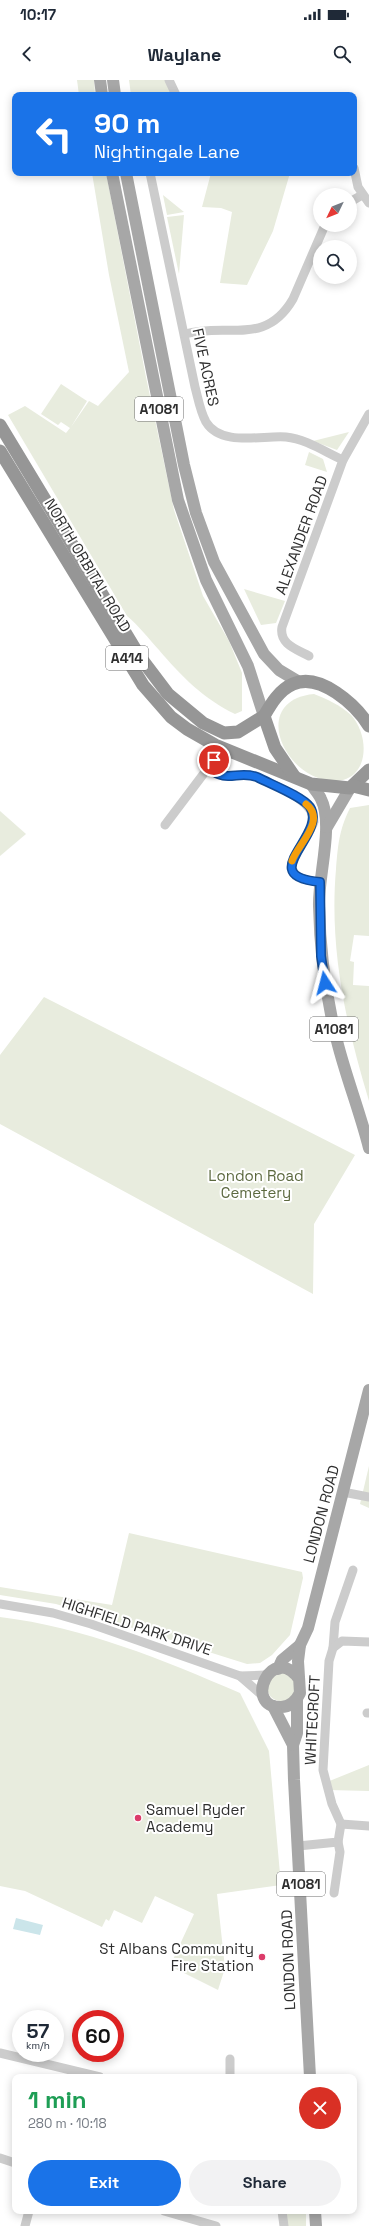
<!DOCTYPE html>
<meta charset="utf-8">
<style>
body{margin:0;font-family:"Space Grotesk",sans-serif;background:#f2f2f3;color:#1f2937;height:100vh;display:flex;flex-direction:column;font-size:15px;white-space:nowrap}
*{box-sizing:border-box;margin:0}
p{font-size:13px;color:#747a83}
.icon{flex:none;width:22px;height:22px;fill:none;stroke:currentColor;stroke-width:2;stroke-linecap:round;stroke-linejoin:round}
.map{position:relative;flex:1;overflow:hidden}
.sheet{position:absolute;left:12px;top:1994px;width:345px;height:140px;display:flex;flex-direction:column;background:#fff;border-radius:8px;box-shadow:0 2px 10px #0003}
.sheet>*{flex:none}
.banner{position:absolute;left:12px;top:12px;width:345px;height:84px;border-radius:8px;box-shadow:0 2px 10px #0003;background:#1a73e8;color:#fff;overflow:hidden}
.needle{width:26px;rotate:227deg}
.fabs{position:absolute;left:313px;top:108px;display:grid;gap:8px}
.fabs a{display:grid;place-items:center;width:44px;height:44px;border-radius:50%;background:#fff;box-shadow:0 2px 10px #0003;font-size:20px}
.speed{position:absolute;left:12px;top:1930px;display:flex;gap:8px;font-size:20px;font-weight:700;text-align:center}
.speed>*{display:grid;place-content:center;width:52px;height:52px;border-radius:50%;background:#fff;box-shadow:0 2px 10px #0003;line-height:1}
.speed small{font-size:10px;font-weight:400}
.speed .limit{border:6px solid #d22;background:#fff;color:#111}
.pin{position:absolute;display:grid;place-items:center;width:34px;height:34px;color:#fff;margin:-17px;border:2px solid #fff;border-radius:50%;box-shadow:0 1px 4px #0007}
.me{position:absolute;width:44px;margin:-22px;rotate:351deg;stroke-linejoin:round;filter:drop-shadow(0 0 3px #0008)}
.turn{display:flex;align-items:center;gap:14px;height:84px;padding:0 16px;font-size:18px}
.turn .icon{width:52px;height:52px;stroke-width:2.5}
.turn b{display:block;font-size:28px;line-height:34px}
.round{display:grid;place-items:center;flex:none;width:42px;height:42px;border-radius:21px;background:#f2f2f3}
.overview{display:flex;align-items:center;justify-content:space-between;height:68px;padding:0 16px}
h1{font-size:24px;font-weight:700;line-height:30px;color:#1e9e55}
.button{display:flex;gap:8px;margin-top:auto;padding:8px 16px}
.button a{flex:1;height:46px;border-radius:24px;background:#1a73e8;color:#fff;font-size:16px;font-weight:700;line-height:46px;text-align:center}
.button a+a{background:#f2f2f3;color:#1f2937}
.status{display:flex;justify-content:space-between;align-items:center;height:28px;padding:0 20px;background:#fff;direction:ltr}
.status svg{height:11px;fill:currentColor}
header{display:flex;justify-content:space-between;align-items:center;height:52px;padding:0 16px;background:#fff;font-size:18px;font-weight:700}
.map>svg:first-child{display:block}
.green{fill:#e8ecde}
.water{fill:#cbe5ea}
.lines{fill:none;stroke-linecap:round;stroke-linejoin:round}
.minor{stroke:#ccc;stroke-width:9}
.major{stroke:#a7a7a7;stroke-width:12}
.highway{stroke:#969696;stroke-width:13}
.route-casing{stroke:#114b97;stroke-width:10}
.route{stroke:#1a73e8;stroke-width:7}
.slow{stroke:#f59e0b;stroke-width:7}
.poi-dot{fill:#dc3c6a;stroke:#fff;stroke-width:1.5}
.labels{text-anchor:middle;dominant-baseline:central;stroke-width:4;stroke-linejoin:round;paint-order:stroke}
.shield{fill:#fff;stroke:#6d6d6d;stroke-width:1}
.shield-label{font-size:14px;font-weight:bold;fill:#2f2f2f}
.street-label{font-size:15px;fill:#2f2f2f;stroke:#fff}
.park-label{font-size:15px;fill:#5c693f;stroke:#fff}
.poi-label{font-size:15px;fill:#2f2f2f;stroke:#fff;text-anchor:start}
</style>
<div class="status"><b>10:17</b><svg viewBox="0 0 49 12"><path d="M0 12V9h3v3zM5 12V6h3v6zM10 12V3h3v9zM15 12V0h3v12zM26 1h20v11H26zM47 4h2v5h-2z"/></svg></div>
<header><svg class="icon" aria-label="back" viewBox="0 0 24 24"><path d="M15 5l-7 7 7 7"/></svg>Waylane<svg class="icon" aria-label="search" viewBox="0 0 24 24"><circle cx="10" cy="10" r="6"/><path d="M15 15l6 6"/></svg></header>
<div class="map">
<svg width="369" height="2146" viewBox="0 0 369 2146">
<rect width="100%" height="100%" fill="#fff"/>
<g class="green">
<polygon points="77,0 94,0 95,15 79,15"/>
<polygon points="129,0 166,0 173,15 131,15"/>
<path d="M92 93H106L146 297 174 430 203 516 229 561 242 593V631L235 634C205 620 180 595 159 570 148 558 139 546 127 536L8 335 25 326 66 353 70 348 61 342 58 345 41 334 61 304 87 321 71 347 89 321 98 326 129 292 109 195Z"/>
<polygon points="211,93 290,93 273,151 247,205 220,203 232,132 221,128 202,127"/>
<polygon points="163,115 184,132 167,135"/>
<polygon points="184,135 179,194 167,137"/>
<polygon points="349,352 337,370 313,361"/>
<polygon points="309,372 323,379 327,392 305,385"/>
<polygon points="244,509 285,521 276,543 261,545"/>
<path d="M314 614C327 619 340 625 351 635 369 655 369 693 343 700 290 711 244 621 314 614Z"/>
<path d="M369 725V856L354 855 350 881 354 882 353 905 369 906V1021C346 945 329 869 336 789 338 765 339 750 350 728Z"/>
<polygon points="0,731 26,754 0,776"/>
<polygon points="44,917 355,1075 314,1144 313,1214 0,1044 0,975"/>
<polygon points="369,1386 369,1428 360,1424"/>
<polygon points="129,1453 302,1492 303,1498 290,1555 272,1575 260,1583 247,1584 56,1524 0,1515 0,1507 112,1525"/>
<path d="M0 1537C84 1547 163 1580 240 1613L269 1671 281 1805 217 1814 225 1888 218 1910 170 1886 194 1834 155 1816 142 1843 114 1830 109 1841 106 1839 102 1847 25 1811 0 1806Z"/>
<circle cx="281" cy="1607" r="14"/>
<polygon points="369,1685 369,1711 328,1710 327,1702"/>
<polygon points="285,2131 306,2131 306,2146 288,2146"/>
</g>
<polygon class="water" points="16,1838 43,1845 40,1855 13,1849"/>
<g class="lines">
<g class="minor">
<polyline points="169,0 176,15"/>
<polyline points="354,88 358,107 369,123"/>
<path d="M150 93 195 307C198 318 200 331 206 342 221 367 263 355 286 357 306 359 325 372 343 380"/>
<polyline points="350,122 362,115"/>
<path d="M185 254C228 242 265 267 293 219L325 145"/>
<path d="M309 576C296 569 279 564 282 547L343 380 369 334"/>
<path d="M209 688C226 704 237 690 257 697 275 706 314 719 314 742 304 768 268 797 319 802"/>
<polyline points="165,745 214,680"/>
<polyline points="343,1412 369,1417"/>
<polyline points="0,1524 53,1533 91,1544 240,1596 266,1595"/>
<polyline points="333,1568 335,1542 353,1490"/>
<polyline points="240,1596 264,1617"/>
<polyline points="367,1633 369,1633"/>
<polyline points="341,1744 369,1746"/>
<polyline points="298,1766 338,1762 341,1744 332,1724 323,1690 329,1581 333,1568 342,1561 369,1562"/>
<polyline points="334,1813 340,1772 338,1762"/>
<polyline points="0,1973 100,1997"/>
<polyline points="230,1997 230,1979"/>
<polyline points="0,2078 15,2083"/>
<polyline points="164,2131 216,2146"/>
<polyline points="282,2131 284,2146"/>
<polyline points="25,2146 29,2131"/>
</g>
<g class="major">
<polyline points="100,0 102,15"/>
<polyline points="113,0 115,15"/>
<polyline points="112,93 178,420 206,500 248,586 264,636"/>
<polyline points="126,93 184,385 196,433 214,482 264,574 279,590 299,602"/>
<path d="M311 704C314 709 319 714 321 719 334 744 318 797 319 826 320 872 326 917 337 961 346 997 360 1032 369 1068"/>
<polyline points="327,747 350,708"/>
<polyline points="278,1589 282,1580 300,1565"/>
<path d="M299 1599C272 1562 242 1627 281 1627 290 1627 296 1621 300 1613L298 1581 300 1565 308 1548 369 1310"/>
<polyline points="297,1619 297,1653 293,1665 294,1700 310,1997"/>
<polyline points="273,1626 293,1665"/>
<polyline points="315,2131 316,2146"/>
</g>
<g class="highway">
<polyline points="0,345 140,577 168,614 203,643 224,653 238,652 264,636"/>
<polyline points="0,371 143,605 171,637 187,649 215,665 311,704 350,708 369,690"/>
<path d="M294 696 275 668 264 636C271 624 279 610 293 604 320 592 356 625 369 646"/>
<polyline points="353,706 369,710"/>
</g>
</g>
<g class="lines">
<g class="route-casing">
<path id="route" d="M214 680 209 688C227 704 237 690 257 697 270 704 302 716 310 727 328 755 253 796 320 802L321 876 325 903"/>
</g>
<use href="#route" class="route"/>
<path class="slow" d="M292 781C298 764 327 740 306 724"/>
</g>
<g class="poi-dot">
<circle cx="138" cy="1738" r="4"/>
<circle cx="262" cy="1877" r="4"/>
</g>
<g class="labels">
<g class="shield">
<rect x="135" y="317" width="48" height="24" rx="3"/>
<rect x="106" y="566" width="42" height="24" rx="3"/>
<rect x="310" y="937" width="48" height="24" rx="3"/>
<rect x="277" y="1792" width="48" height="24" rx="3"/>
</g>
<g class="shield-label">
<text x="159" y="329">A1081</text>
<text x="127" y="578">A414</text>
<text x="334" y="949">A1081</text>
<text x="301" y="1804">A1081</text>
</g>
<g class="street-label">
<text transform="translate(206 287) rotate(78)">FIVE ACRES</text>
<text transform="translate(301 455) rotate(-70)">ALEXANDER ROAD</text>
<text transform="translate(88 485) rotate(59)">NORTH ORBITAL ROAD</text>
<text transform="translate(321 1434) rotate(-75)">LONDON ROAD</text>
<text transform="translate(137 1546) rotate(18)">HIGHFIELD PARK DRIVE</text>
<text transform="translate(312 1640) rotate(-87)">WHITECROFT</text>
<text transform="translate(288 1880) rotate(-92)">LONDON ROAD</text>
</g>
<g class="park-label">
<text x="256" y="1095">London Road<tspan x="256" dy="17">Cemetery</tspan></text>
</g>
<g class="poi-label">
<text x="146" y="1729">Samuel Ryder<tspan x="146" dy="17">Academy</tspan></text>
<text x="254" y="1868" text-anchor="end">St Albans Community<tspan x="254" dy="17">Fire Station</tspan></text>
</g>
</g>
</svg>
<div class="fabs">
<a><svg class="needle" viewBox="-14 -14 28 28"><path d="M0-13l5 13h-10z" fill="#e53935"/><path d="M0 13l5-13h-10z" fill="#747a83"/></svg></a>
<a><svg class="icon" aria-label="search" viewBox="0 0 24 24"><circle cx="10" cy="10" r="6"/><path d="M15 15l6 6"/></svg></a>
</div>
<div class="speed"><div>57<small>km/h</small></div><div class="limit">60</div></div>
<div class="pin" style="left:214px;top:680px;background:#d93025"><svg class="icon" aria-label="arrive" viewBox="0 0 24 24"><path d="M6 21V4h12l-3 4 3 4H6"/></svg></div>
<svg class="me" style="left:325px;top:903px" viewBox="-20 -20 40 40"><path d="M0-17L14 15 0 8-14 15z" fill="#1a73e8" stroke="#fff" stroke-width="4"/></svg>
<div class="banner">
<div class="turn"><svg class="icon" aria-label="left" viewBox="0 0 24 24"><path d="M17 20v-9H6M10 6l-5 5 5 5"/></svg><div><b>90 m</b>Nightingale Lane</div></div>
</div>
<section class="sheet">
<div class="overview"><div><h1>1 min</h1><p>280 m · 10:18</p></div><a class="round" style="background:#d93025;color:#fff"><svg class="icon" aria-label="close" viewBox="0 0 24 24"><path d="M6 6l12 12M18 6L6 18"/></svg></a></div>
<div class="button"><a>Exit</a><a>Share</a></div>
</section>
</div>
